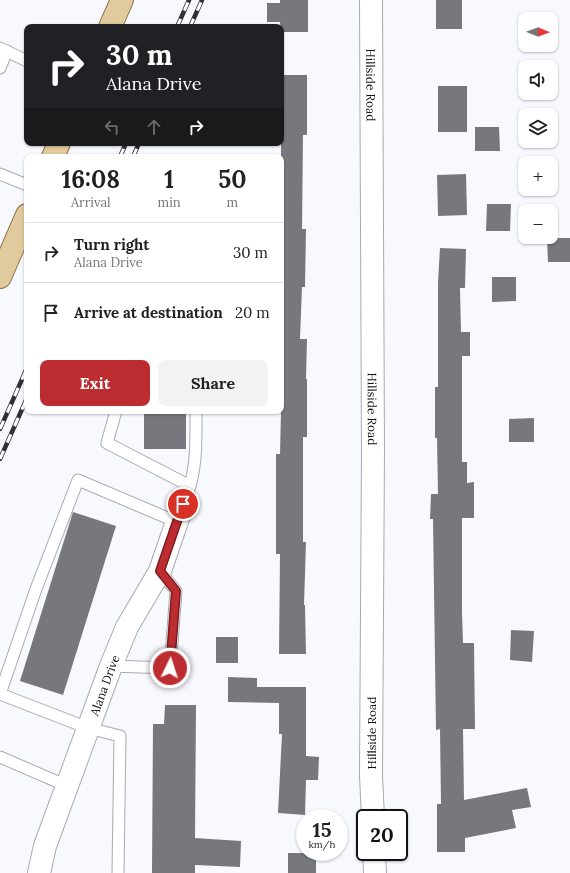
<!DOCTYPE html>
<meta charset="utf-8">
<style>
body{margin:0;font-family:Lora,serif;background:#f2f2f2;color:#222;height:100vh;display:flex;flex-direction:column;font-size:15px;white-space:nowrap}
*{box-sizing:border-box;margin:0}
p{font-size:13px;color:#767676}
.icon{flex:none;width:22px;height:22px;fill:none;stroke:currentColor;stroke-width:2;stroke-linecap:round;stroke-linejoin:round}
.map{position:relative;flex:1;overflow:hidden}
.details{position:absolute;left:24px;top:154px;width:260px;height:260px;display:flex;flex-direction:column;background:#fff;border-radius:8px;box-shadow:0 1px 3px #0004}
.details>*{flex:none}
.guide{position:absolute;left:24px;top:24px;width:260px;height:122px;border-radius:8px;box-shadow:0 1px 3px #0004;background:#202124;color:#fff;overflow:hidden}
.needle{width:26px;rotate:91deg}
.controls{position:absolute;left:518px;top:12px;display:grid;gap:8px}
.controls a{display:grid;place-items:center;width:40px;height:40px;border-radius:8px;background:#fff;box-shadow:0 1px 3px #0004;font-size:20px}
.speed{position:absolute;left:296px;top:809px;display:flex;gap:8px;font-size:20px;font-weight:700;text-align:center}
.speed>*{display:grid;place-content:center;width:52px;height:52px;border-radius:50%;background:#fff;box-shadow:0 1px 3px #0004;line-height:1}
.speed small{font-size:10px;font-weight:400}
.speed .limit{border:2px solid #111;border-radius:6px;background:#fff;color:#111}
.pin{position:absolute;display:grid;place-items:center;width:34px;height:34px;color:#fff;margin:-17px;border:2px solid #fff;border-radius:50%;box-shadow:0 1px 4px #0007}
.me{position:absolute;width:44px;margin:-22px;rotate:4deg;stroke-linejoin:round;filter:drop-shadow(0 0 3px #0008)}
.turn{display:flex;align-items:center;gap:14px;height:84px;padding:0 16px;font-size:18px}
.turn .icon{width:52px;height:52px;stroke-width:2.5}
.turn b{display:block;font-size:28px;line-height:34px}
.lanes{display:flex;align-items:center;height:38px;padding:0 16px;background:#0003;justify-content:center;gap:20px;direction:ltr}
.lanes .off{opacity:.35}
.eta{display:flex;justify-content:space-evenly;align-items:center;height:68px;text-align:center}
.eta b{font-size:24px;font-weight:800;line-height:28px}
.action{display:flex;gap:8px;margin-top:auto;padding:8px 16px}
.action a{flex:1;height:46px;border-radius:8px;background:#bc2c30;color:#fff;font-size:16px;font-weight:800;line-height:46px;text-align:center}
.action a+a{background:#f2f2f2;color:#222}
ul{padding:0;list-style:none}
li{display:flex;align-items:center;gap:12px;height:60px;padding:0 16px;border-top:1px solid #e0e0e0}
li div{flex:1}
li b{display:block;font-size:15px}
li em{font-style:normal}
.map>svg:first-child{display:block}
.building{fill:#76787d}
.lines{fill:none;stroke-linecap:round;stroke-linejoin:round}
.service-casing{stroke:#a9aab0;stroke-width:13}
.minor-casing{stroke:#a9aab0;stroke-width:24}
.primary-casing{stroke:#8c7244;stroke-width:24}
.service{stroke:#fff;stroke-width:11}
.minor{stroke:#fff;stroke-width:22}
.primary{stroke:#e2ca9f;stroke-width:22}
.rail-casing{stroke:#313134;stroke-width:4.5}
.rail{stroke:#fff;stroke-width:3;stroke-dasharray:9;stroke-linecap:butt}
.route-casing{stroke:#7a1d1f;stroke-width:10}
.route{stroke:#bc2c30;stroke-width:7}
.labels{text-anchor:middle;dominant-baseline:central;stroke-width:3;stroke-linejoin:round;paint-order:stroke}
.street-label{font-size:12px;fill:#101012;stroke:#fff}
</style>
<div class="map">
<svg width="570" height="873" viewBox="0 0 570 873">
<rect width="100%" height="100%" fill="#f8f9ff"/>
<g class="building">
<polygon points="280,0 308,0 308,32 281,32 280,22 267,22 267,3 280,3"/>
<rect x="436" y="0" width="26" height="29"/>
<polygon points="281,75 307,75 307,135 303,135 302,229 306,229 305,287 302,287 300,339 307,339 306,379 307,379 307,437 303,437 303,542 306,542 304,605 305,605 306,654 279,654 280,554 276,554 276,454 280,454 281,411"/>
<rect x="438" y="86" width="29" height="46"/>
<polygon points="475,127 499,127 500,151 475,151"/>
<polygon points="466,174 467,215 438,216 437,175"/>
<polygon points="487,204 511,204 510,231 486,231"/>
<polygon points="547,238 570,238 570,262 548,262"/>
<polygon points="440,248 466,249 465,288 460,288 461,332 470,332 470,356 462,356 462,462 467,462 467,483 474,482 474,518 462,518 462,612 463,643 474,643 475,729 463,729 464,800 527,788 531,807 512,810 516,828 465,838 465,852 437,852 437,804 441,804 440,729 436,730 433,519 430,519 431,494 438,494 437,438 435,438 435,387 438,387 438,282"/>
<polygon points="492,277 516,277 516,301 492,302"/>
<rect x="144" y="411" width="42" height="38"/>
<polygon points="534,418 534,442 509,442 509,419"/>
<polygon points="73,512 116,526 63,695 20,681"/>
<polygon points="511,630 534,631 532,662 510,660"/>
<rect x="216" y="637" width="22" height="26"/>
<polygon points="228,677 257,678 257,687 306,687 306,756 319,757 318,780 306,780 305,815 278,813 282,734 279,734 279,703 228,702"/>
<polygon points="165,705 196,705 195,838 241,841 240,867 195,865 195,873 152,873 153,724 164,724"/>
<rect x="288" y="853" width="28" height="20"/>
</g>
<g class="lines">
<g class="service-casing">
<g id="service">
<polyline points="0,48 27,61"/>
<polyline points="0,68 7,51"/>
<polyline points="0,174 27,185"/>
<polyline points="116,411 107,443 190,486"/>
<path d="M188 492C197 467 196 438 196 411"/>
<polyline points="111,666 170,668 176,591 160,571"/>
<polyline points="0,694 36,589 78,480 177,522"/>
<polyline points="0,694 88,728 120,736 118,873"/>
<polyline points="0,757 67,786"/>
</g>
</g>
<g class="minor-casing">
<g id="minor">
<path id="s1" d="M371 0 373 449 371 776 373 818"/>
<polyline points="374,852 375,873"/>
<path id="s2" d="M39 873 45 846 111 666 127 627 160 571 183 504"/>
</g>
</g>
<g class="primary-casing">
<g id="primary">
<polyline points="110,27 122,0"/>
<polyline points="53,157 59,143"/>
<polyline points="0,277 27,215"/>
</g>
</g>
<use href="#service" class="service"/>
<use href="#minor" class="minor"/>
<use href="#primary" class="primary"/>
<g class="rail-casing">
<g id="rail">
<polyline points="177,27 189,0"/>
<polyline points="190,27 202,0"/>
<polyline points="120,157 126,143"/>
<polyline points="133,157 139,143"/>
<polyline points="0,429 27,368"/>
<polyline points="0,459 27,398"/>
</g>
</g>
<use href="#rail" class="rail"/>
</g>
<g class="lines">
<g class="route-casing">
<polyline id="route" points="170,668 176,591 160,571 183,504"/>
</g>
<use href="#route" class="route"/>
</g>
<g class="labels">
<g class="street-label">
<text stroke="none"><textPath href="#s1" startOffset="85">Hillside Road</textPath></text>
<text stroke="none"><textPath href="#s1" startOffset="409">Hillside Road</textPath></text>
<text stroke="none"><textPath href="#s2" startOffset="199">Alana Drive</textPath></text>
<text transform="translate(371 733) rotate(-90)">Hillside Road</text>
</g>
</g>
</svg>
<div class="controls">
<a><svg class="needle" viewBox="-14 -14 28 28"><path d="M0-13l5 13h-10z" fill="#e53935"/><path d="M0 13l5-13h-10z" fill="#767676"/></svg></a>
<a><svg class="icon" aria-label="sound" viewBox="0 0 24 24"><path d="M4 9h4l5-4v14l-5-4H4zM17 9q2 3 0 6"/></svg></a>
<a><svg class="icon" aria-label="layers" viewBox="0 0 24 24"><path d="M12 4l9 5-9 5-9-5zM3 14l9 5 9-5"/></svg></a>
<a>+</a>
<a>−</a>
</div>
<div class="speed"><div>15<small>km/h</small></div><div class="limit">20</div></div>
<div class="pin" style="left:183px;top:504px;background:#d93025"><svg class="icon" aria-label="arrive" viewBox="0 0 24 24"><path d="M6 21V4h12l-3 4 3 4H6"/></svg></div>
<svg class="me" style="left:170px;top:668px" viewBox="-20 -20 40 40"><circle r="17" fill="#bc2c30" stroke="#fff" stroke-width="3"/><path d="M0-11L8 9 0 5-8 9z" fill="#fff"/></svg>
<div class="guide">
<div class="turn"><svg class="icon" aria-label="right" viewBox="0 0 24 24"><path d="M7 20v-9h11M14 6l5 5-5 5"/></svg><div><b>30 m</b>Alana Drive</div></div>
<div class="lanes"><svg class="icon off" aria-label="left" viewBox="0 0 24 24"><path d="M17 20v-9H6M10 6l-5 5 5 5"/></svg><svg class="icon off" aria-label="ahead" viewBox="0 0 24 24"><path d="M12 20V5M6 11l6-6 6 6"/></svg><svg class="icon" aria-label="right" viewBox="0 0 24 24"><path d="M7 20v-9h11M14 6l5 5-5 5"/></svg></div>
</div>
<section class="details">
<div class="eta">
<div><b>16:08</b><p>Arrival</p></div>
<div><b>1</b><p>min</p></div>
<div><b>50</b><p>m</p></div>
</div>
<ul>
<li><svg class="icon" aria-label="right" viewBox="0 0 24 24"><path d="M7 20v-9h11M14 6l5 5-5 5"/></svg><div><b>Turn right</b><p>Alana Drive</p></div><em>30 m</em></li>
<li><svg class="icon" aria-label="arrive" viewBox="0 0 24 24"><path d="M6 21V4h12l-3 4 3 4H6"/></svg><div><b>Arrive at destination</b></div><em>20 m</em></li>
</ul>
<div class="action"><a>Exit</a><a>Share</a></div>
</section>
</div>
